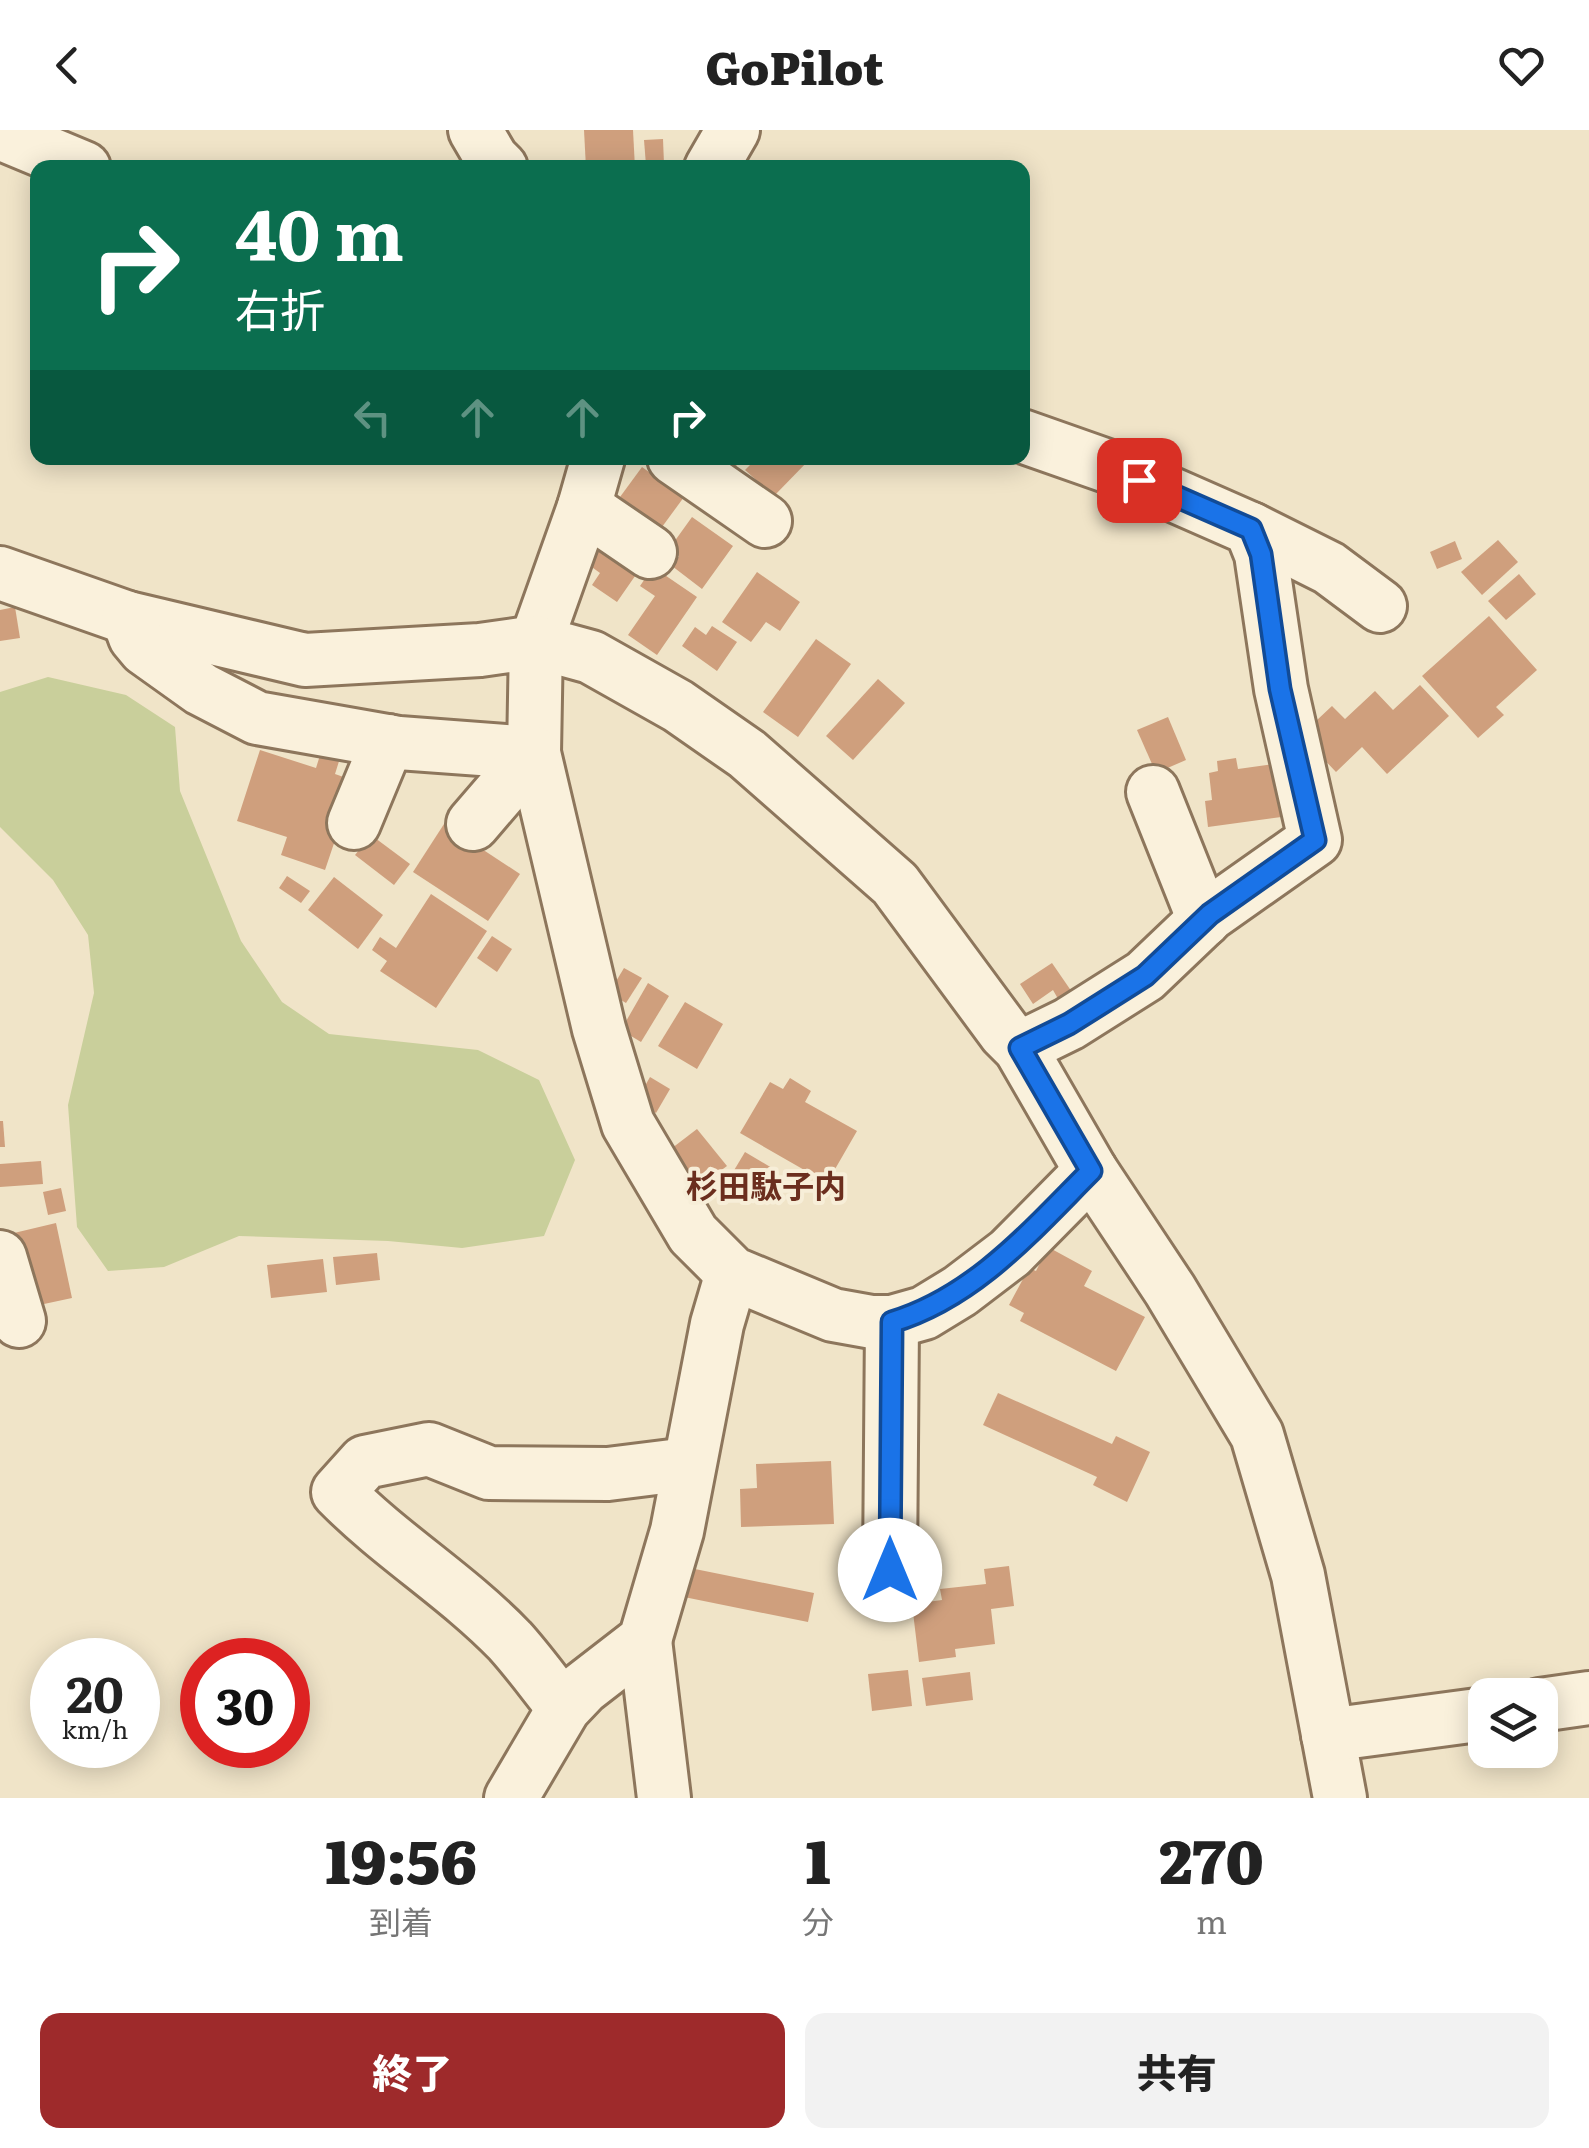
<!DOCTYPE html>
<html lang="ja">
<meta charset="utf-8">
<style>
body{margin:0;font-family:Literata,"Noto Sans JP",serif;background:#f2f2f2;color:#222;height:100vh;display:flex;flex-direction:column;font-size:38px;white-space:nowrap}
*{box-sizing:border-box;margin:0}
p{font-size:32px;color:#767676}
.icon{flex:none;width:55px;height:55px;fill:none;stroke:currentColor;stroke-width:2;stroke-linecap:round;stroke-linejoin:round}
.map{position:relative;height:1668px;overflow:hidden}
.sheet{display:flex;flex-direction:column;background:#fff;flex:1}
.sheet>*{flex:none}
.hud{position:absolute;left:30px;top:30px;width:1000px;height:305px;border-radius:20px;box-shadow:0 5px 25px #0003;background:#0b6e4f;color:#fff;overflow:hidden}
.fabs{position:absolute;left:1468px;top:1548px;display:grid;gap:20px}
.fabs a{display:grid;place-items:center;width:90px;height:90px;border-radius:20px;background:#fff;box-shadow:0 5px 25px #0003;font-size:50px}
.speed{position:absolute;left:30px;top:1508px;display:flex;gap:20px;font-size:50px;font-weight:700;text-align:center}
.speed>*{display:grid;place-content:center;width:130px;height:130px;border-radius:50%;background:#fff;box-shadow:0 5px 25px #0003;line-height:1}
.speed small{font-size:25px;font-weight:400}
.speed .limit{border:15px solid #d22;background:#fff;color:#111}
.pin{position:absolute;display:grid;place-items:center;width:85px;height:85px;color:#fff;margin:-42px;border-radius:20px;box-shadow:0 5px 15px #0006}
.me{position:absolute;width:110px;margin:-55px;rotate:0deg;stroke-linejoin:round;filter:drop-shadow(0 0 8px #0008)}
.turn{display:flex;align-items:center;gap:35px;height:210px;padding:0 40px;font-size:45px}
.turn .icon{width:130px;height:130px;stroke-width:2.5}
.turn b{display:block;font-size:70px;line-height:85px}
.lanes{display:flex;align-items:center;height:95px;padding:0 40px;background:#0003;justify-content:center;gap:50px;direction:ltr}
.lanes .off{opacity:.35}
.eta{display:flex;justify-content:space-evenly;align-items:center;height:170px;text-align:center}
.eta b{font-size:60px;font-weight:800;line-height:70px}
.primary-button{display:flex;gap:20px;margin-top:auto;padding:20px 40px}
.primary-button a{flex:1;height:115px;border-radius:20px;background:#9e2a2b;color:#fff;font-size:40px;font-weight:800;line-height:115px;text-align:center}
.primary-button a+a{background:#f2f2f2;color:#222}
header{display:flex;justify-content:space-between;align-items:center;height:130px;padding:0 40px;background:#fff;font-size:45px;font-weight:800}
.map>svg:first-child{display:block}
.green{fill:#c9cf9b}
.building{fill:#cf9f7d}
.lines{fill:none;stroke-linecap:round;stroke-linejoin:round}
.minor-casing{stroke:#8d765c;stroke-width:58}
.minor{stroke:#faf1dc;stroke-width:52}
.route-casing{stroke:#114b97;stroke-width:25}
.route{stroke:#1a73e8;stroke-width:18}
.labels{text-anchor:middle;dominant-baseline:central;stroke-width:8;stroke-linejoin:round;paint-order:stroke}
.quarter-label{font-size:32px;font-weight:bold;fill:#6b2e1e;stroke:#f7eed8}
</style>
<header><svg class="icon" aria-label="back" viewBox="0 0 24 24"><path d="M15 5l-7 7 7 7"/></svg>GoPilot<svg class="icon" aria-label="heart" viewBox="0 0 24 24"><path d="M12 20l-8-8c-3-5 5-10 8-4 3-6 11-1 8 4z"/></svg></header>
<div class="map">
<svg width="1589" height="1668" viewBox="0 0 1589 1668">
<rect width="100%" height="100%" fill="#f0e4c8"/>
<polygon class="green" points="48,547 126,565 175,597 180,661 241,811 282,872 329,904 478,920 539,950 575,1030 544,1106 462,1118 388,1111 239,1106 164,1137 108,1141 77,1097 68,975 94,863 88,805 53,750 0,697 0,562"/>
<g class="building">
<polygon points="584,0 633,0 635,38 586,38"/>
<polygon points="663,9 664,34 646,35 644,10"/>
<polygon points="710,328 744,328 728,344"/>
<polygon points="757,328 811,328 774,366 745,340"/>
<polygon points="642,337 684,367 662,397 620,367"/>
<polygon points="692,387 733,416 702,459 672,436 679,426 669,419"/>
<polygon points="1498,410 1518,432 1482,465 1461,442"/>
<polygon points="606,411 642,436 617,472 592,455 600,443 589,435"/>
<polygon points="1455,411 1462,429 1437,439 1430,422"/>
<polygon points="653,437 697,467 657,525 628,505 655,466 640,456"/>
<polygon points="757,442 800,472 780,501 766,492 751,512 722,492"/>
<polygon points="1519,444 1536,464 1506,490 1488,471"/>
<polygon points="15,477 20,508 0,511 0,480"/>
<polygon points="1489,486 1537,540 1496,577 1504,585 1478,608 1422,546"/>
<polygon points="712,496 737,512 717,541 682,516 695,497 706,505"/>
<polygon points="816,509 851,534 798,607 763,582"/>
<polygon points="878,549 905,573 853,630 826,606"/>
<polygon points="1420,555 1449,586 1387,644 1362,617 1336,642 1301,605 1332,576 1345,589 1375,561 1393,580"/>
<polygon points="1168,587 1186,630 1156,643 1137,600"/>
<polygon points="260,620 316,638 321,622 340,628 335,644 355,651 325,740 281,725 287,707 237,691"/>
<polygon points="1236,628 1238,639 1282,633 1289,686 1208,697 1205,671 1212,670 1209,643 1218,641 1217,631"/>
<polygon points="444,694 520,744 488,791 413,742"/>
<polygon points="371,705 410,734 394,755 355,725"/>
<polygon points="287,746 310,761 301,773 279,758"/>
<polygon points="334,747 383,785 358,819 308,780"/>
<polygon points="431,764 487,801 436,878 380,841 387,831 372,820 380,807 396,818"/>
<polygon points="492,806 512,819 497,842 477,828"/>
<polygon points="1052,833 1074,865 1061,874 1053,860 1033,874 1020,854"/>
<polygon points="624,838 642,848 626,873 609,863"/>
<polygon points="648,853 669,866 641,912 621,900"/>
<polygon points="685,872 723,894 697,939 658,916"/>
<polygon points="650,947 670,959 656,983 636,972"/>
<polygon points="790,948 811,961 805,972 857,1001 827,1053 740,1003 770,952 783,959"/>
<polygon points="0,991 3,991 5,1017 0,1017"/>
<polygon points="697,999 727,1036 692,1062 663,1025"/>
<polygon points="745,1022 777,1041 765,1061 733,1042"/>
<polygon points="41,1031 43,1054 0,1057 0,1034"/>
<polygon points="61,1058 66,1081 48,1085 43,1062"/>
<polygon points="56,1093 72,1168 30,1177 14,1103"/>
<polygon points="1048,1117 1092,1141 1084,1156 1145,1187 1116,1241 1020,1191 1024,1183 1009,1175 1029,1138 1036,1141"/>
<polygon points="377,1123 380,1150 336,1155 333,1127"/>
<polygon points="323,1129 327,1162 271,1168 267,1135"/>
<polygon points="998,1263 1112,1314 1116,1306 1150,1322 1127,1372 1093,1355 1097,1347 983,1295"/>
<polygon points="831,1331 834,1394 741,1397 740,1359 757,1358 756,1334"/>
<polygon points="1009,1436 1014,1476 991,1479 995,1514 955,1519 956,1527 919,1532 912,1474 942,1470 940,1459 986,1454 984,1439"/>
<polygon points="690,1438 814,1463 808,1492 684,1467"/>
<polygon points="908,1540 912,1576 872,1581 868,1544"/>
<polygon points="970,1542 973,1570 926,1576 922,1548"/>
</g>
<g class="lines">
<g class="minor-casing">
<g id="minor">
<polyline points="475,0 492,29 501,38"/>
<polyline points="0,3 84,38"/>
<polyline points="711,38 733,0"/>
<polyline points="598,328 584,377 536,512 591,527 678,576 747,624 895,754 1005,903 1020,918 1091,1041 1170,1160 1257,1305 1298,1445 1340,1668"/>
<polyline points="674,328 765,391"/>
<polyline points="584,377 650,422"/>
<polyline points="1251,399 1329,438 1380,476"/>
<polyline points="0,443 128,488 305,530 480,520 536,512 534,623 599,899 628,994 693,1104 732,1143 833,1185 872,1192 892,1192 924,1183 960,1161 1010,1123 1091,1041"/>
<polyline points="128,488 135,507 145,519 201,559 257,588 399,613 534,623"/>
<polyline points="1153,662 1204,790"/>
<polyline points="354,693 388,611"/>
<polyline points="473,694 534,623"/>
<polyline points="1020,918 1069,894 1145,846 1210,784 1315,710 1281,559 1261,424 1251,399 1110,337 1022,306"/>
<polyline points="0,1127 19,1191"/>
<polyline points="890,1440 892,1192"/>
<polyline points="645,1510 664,1668"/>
<polyline points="1540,1575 1589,1568"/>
<path d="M564 1578C546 1556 529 1532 510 1511 457 1456 391 1416 338 1362L365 1332 429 1319 489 1343 608 1344 688 1334"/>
<polyline points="1328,1605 1485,1584"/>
<polyline points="511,1668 564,1578 583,1558 645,1510 677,1401 717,1194 732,1143"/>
</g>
</g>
<use href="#minor" class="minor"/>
</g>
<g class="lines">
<g class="route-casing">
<path id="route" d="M890 1440 892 1192C975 1167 1032 1100 1091 1041L1020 918 1069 894 1145 846 1210 784 1315 710 1280 559 1261 424 1251 399 1139 350"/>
</g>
<use href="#route" class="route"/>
</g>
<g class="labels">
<g class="quarter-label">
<text x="766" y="1054">杉田駄子内</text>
</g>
</g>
</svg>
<div class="fabs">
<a><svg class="icon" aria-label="layers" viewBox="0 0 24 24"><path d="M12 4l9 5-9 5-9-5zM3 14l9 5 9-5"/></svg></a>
</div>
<div class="speed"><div>20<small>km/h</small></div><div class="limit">30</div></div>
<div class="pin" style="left:1139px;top:350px;background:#d93025"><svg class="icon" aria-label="arrive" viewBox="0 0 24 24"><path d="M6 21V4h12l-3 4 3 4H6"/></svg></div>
<svg class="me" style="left:890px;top:1440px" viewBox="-20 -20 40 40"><circle r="19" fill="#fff"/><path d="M0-13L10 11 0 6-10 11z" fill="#1a73e8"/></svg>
<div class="hud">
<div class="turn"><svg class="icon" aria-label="right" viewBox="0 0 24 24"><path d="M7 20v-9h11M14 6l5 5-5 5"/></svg><div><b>40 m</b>右折</div></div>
<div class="lanes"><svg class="icon off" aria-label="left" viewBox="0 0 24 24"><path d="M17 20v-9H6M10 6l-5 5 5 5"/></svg><svg class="icon off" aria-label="ahead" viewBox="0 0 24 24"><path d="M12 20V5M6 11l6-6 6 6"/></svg><svg class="icon off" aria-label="ahead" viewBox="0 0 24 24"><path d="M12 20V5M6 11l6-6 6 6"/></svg><svg class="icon" aria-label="right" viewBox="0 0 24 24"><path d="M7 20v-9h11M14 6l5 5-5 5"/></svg></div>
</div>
</div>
<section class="sheet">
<div class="eta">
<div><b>19:56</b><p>到着</p></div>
<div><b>1</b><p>分</p></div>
<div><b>270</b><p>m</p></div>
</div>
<div class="primary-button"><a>終了</a><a>共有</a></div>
</section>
